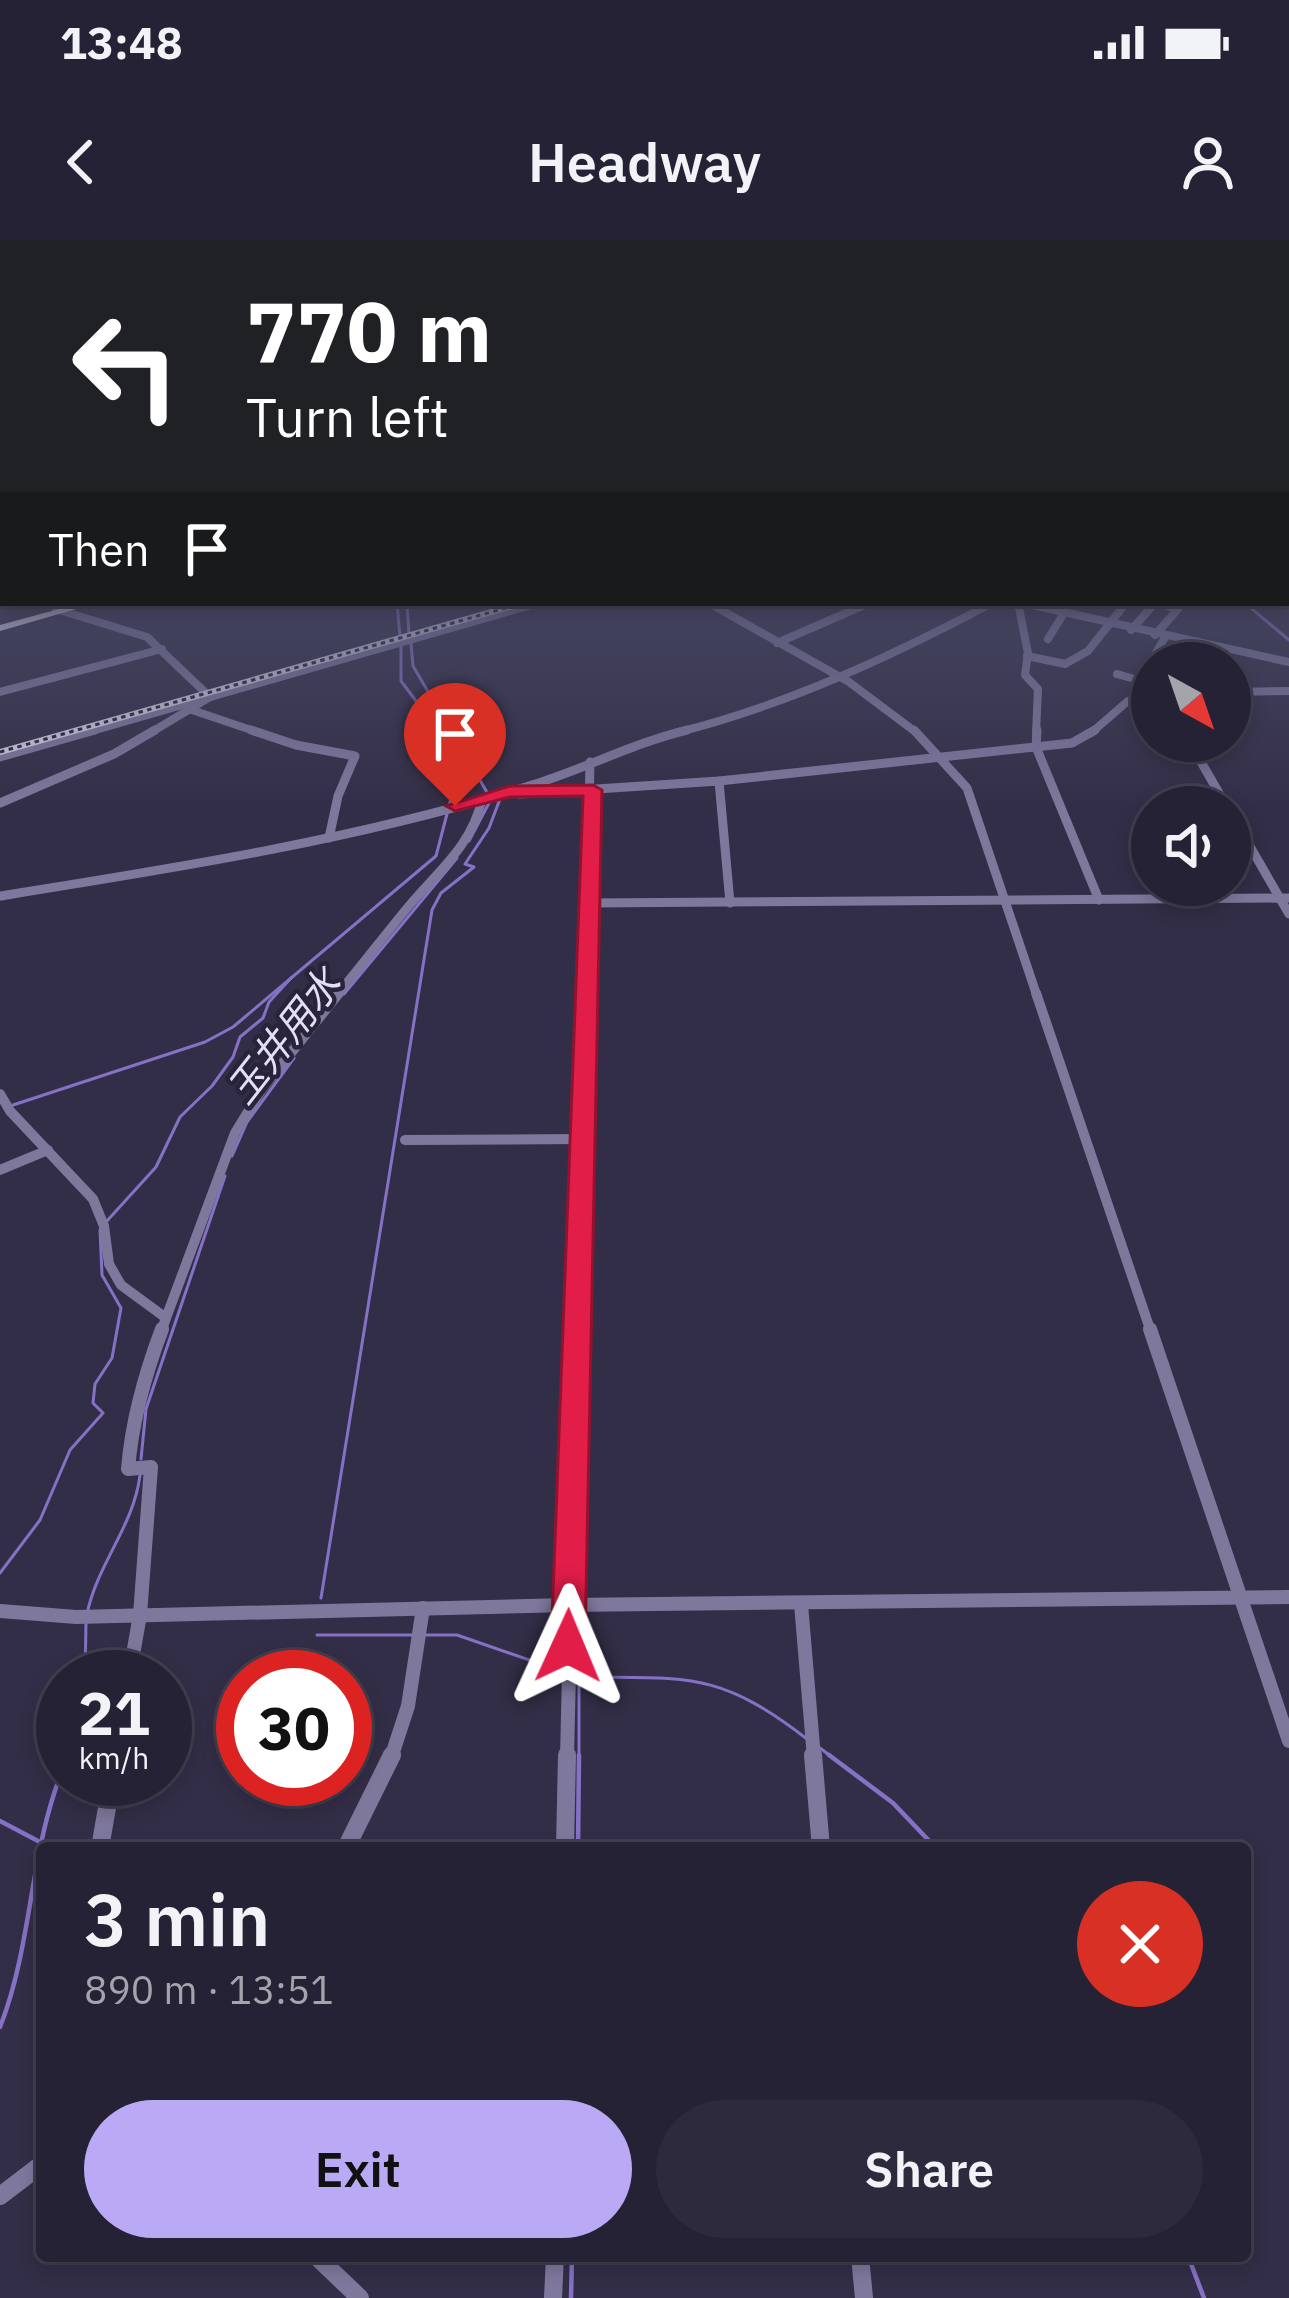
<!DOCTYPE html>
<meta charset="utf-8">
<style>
body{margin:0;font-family:"IBM Plex Sans","Noto Sans JP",sans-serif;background:#2e2a3d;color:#f1f3f6;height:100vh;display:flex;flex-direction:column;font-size:45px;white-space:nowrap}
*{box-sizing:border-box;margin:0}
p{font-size:39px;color:#a4a4ad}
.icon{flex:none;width:66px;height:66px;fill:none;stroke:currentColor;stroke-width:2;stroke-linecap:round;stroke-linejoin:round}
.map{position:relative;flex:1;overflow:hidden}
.panel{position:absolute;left:36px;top:1602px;width:1215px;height:420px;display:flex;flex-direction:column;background:#262235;border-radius:12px;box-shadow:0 6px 18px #0003,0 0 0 3px #423f50}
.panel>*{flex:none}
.hud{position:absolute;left:0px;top:0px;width:1290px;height:366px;box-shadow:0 6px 18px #0003,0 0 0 3px #423f50;background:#202124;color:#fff;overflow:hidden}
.needle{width:78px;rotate:140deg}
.buttons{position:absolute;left:1131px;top:402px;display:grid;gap:24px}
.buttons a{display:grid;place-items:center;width:120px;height:120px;border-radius:50%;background:#262235;box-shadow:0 6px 18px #0003,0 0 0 3px #423f50;font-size:60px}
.speed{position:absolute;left:36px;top:1410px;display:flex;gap:24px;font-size:60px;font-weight:700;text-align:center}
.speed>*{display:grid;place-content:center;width:156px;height:156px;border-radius:50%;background:#262235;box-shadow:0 6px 18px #0003,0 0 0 3px #423f50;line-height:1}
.speed small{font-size:30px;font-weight:400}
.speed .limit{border:18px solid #d22;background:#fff;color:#111}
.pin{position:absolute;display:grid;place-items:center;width:102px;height:102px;color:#fff;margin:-123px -51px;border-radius:50% 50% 50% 0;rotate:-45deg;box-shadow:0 0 12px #0007}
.pin .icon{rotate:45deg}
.me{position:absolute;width:132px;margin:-66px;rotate:1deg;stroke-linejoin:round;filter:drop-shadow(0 0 9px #0008)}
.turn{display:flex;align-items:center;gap:42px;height:252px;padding:0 48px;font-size:54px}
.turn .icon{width:156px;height:156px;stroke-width:2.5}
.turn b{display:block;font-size:84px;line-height:102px}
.then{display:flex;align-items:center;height:114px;padding:0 48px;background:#0003;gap:24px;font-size:45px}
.round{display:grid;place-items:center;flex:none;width:126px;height:126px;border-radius:63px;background:#2e2a3d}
.head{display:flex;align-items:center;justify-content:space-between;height:204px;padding:0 48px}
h1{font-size:72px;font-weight:600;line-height:90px}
.primary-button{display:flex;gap:24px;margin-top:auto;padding:24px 48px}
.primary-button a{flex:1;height:138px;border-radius:72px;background:#baaaf6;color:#111;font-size:48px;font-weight:600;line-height:138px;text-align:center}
.primary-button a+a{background:#2e2a3d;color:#f1f3f6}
.status{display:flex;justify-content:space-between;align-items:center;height:84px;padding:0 60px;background:#262235;direction:ltr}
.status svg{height:33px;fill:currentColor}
header{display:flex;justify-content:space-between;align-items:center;height:156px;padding:0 48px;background:#262235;font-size:54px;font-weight:600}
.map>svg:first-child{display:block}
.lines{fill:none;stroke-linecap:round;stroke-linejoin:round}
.stream-far1{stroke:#8571c5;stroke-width:3}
.stream{stroke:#8571c5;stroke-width:4.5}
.minor-far4{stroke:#7f789d;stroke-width:8}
.minor-far3{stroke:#7f789d;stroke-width:9}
.minor-far2{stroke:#7f789d;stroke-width:10}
.minor-far1{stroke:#7f789d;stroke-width:14}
.minor{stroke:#7f789d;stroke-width:18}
.major{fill:#cbbffc;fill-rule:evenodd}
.highway{fill:#e7e4f7;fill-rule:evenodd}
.rail-casing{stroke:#d3d0e1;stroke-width:6}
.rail{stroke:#29243c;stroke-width:3;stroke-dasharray:4.5;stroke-linecap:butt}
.route{fill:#e11d48;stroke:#92132f;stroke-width:3}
.labels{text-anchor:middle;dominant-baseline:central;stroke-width:9;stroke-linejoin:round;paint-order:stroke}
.water-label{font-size:39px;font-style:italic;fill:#e3dff6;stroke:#29243c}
</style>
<div class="status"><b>13:48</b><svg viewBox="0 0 49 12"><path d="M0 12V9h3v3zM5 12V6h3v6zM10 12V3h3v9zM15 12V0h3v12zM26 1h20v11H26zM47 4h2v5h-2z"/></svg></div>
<header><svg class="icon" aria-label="back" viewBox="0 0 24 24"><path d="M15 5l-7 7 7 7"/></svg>Headway<svg class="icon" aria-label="person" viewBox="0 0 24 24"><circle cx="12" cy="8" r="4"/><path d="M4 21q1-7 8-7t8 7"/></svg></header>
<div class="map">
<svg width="1289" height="2058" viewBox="0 0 1289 2058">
<rect width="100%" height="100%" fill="#332e47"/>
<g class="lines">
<g class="stream-far1">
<polyline points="397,363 400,397"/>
<polyline points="407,363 409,395"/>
<polyline points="1245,363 1289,400"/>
<polyline points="411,404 413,426 488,554"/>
<polyline points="469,601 490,561"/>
<polyline points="344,754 457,618"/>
<polyline points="13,865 205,802 233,787 436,616 454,547 435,486 401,441 401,406"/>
<polyline points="232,916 247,882 294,818"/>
<polyline points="106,982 156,927 180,877 212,846 233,817 240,797 263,778 269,762 292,737"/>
<polyline points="141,1219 146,1169 225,936"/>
<polyline points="0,1333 40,1280 70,1210 103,1173 93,1163 95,1144 112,1118 121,1068 102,1035 100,990"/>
<polyline points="321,1358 432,670 441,653 474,627 465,624 489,588 500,559"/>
<path d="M87 1374C97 1324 134 1286 140 1235"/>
<polyline points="317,1395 416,1395"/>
<polyline points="425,1395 457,1395 561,1431"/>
<polyline points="85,1437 86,1383"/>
<path d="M578 1437C687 1439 716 1429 807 1499"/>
<polyline points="820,1508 833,1518"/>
<polyline points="579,1518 579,1439"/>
</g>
<g class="stream">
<polyline points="829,1515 893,1563 936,1608"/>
<polyline points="0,1581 38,1601"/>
<polyline points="578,1608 579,1515"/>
<path d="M0 1787C33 1703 29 1612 63 1529"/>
<polyline points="1188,2016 1204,2058"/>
<polyline points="571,2058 572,2016"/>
</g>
<g class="minor-far4">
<polyline points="709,363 849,442 917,493"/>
<polyline points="1018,363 1028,413 1025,435 1038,449 1036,493"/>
<polyline points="1023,363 1289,422"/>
<polyline points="56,369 147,397 210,457 150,493"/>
<polyline points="1131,390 1155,363"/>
<polyline points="1155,395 1178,369 1156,363"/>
<polyline points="1048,399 1064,373"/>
<polyline points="777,403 869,363"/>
<polyline points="1027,416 1065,424 1088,411 1126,363"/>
<polyline points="1117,434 1152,444"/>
<polyline points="1152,438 1147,429 1165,397"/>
<polyline points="0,452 162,409"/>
<polyline points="1230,452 1289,451"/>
<polyline points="192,470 260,493"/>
<polyline points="85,493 538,363"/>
<path d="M675 493C787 465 890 417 992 363"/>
<polyline points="1091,493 1128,461 1152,453"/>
</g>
<g class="minor-far3">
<polyline points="251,490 296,505 355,516 338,556 329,598"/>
<polyline points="914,490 967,548 1037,756"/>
<polyline points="1037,490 1036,507 1099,660"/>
<polyline points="1189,501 1227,567"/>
<polyline points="0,517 95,490"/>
<polyline points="719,541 730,663"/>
<polyline points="520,554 719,541 1072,503 1095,490"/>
<polyline points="0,563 114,514 155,490"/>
<polyline points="1230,572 1289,674"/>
<path d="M0 656C176 628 361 599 532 545 585 529 633 503 687 490"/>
<polyline points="590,663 1289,658"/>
<path d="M336 756C360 727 384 696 408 667 437 632 472 606 482 559"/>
<polyline points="585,756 590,522"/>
</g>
<g class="minor-far2">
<polyline points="1036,753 1151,1092"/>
<polyline points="0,854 10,871 93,959 104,986 109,1024 121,1045 166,1078 161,1092"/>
<polyline points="405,900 582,899"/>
<polyline points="0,930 48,910"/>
<polyline points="166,1078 235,893 262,849 339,753"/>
<polyline points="577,1092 585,753"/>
</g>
<g class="minor-far1">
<polyline points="1150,1089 1289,1501"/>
<polyline points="801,1364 814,1518"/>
<polyline points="0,1371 76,1377 568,1365 1289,1357"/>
<path d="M129 1437 140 1375 151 1227 128 1229C132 1180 145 1134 162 1089"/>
<polyline points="391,1518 408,1466 423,1368"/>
<polyline points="567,1518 577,1089"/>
</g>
<g class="minor">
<polyline points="813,1515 821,1608"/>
<polyline points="100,1608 112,1539"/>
<polyline points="346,1608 392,1515"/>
<polyline points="565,1608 567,1515"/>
<polyline points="0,1956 42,1924"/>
<polyline points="316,2016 360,2058"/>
<polyline points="860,2016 864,2058"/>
<polyline points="553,2058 555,2016"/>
</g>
<rect class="major" x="1287" y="328" width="2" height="4"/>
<polygon class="highway" points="81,363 97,363 0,391 0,385"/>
<g class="rail-casing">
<polyline id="rail" points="0,512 523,363"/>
</g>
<use href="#rail" class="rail"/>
</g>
<linearGradient id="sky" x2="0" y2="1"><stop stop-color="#1c1927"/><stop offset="0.5" stop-color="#4a4c69"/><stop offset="1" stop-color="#4a4c69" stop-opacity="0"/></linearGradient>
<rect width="1289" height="572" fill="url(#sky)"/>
<polygon class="route" points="593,545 602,550 585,1406 580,1417 568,1422 556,1417 551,1406 583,556 510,557 455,571 446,566 510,546"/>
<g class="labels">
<g class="water-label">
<text transform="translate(283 796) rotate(-52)">玉井用水</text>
</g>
</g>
</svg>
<div class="buttons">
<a><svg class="needle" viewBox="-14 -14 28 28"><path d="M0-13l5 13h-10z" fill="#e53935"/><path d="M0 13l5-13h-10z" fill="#a4a4ad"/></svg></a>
<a><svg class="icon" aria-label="sound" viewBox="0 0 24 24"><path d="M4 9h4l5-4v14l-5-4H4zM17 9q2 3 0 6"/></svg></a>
</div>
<div class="speed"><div>21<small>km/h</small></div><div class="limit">30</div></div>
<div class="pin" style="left:455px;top:566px;background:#d93025"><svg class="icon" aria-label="arrive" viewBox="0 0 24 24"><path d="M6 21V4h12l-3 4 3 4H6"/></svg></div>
<svg class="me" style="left:568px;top:1406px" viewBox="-20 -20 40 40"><path d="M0-17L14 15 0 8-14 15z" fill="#e11d48" stroke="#fff" stroke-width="4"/></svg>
<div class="hud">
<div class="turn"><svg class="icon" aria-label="left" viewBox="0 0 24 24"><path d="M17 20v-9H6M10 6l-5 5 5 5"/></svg><div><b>770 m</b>Turn left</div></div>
<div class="then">Then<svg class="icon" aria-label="arrive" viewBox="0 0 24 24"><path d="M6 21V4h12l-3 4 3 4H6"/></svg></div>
</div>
<section class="panel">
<div class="head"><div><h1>3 min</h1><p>890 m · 13:51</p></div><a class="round" style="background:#d93025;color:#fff"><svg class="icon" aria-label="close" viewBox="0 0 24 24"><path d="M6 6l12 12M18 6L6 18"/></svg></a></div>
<div class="primary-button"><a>Exit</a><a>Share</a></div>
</section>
</div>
